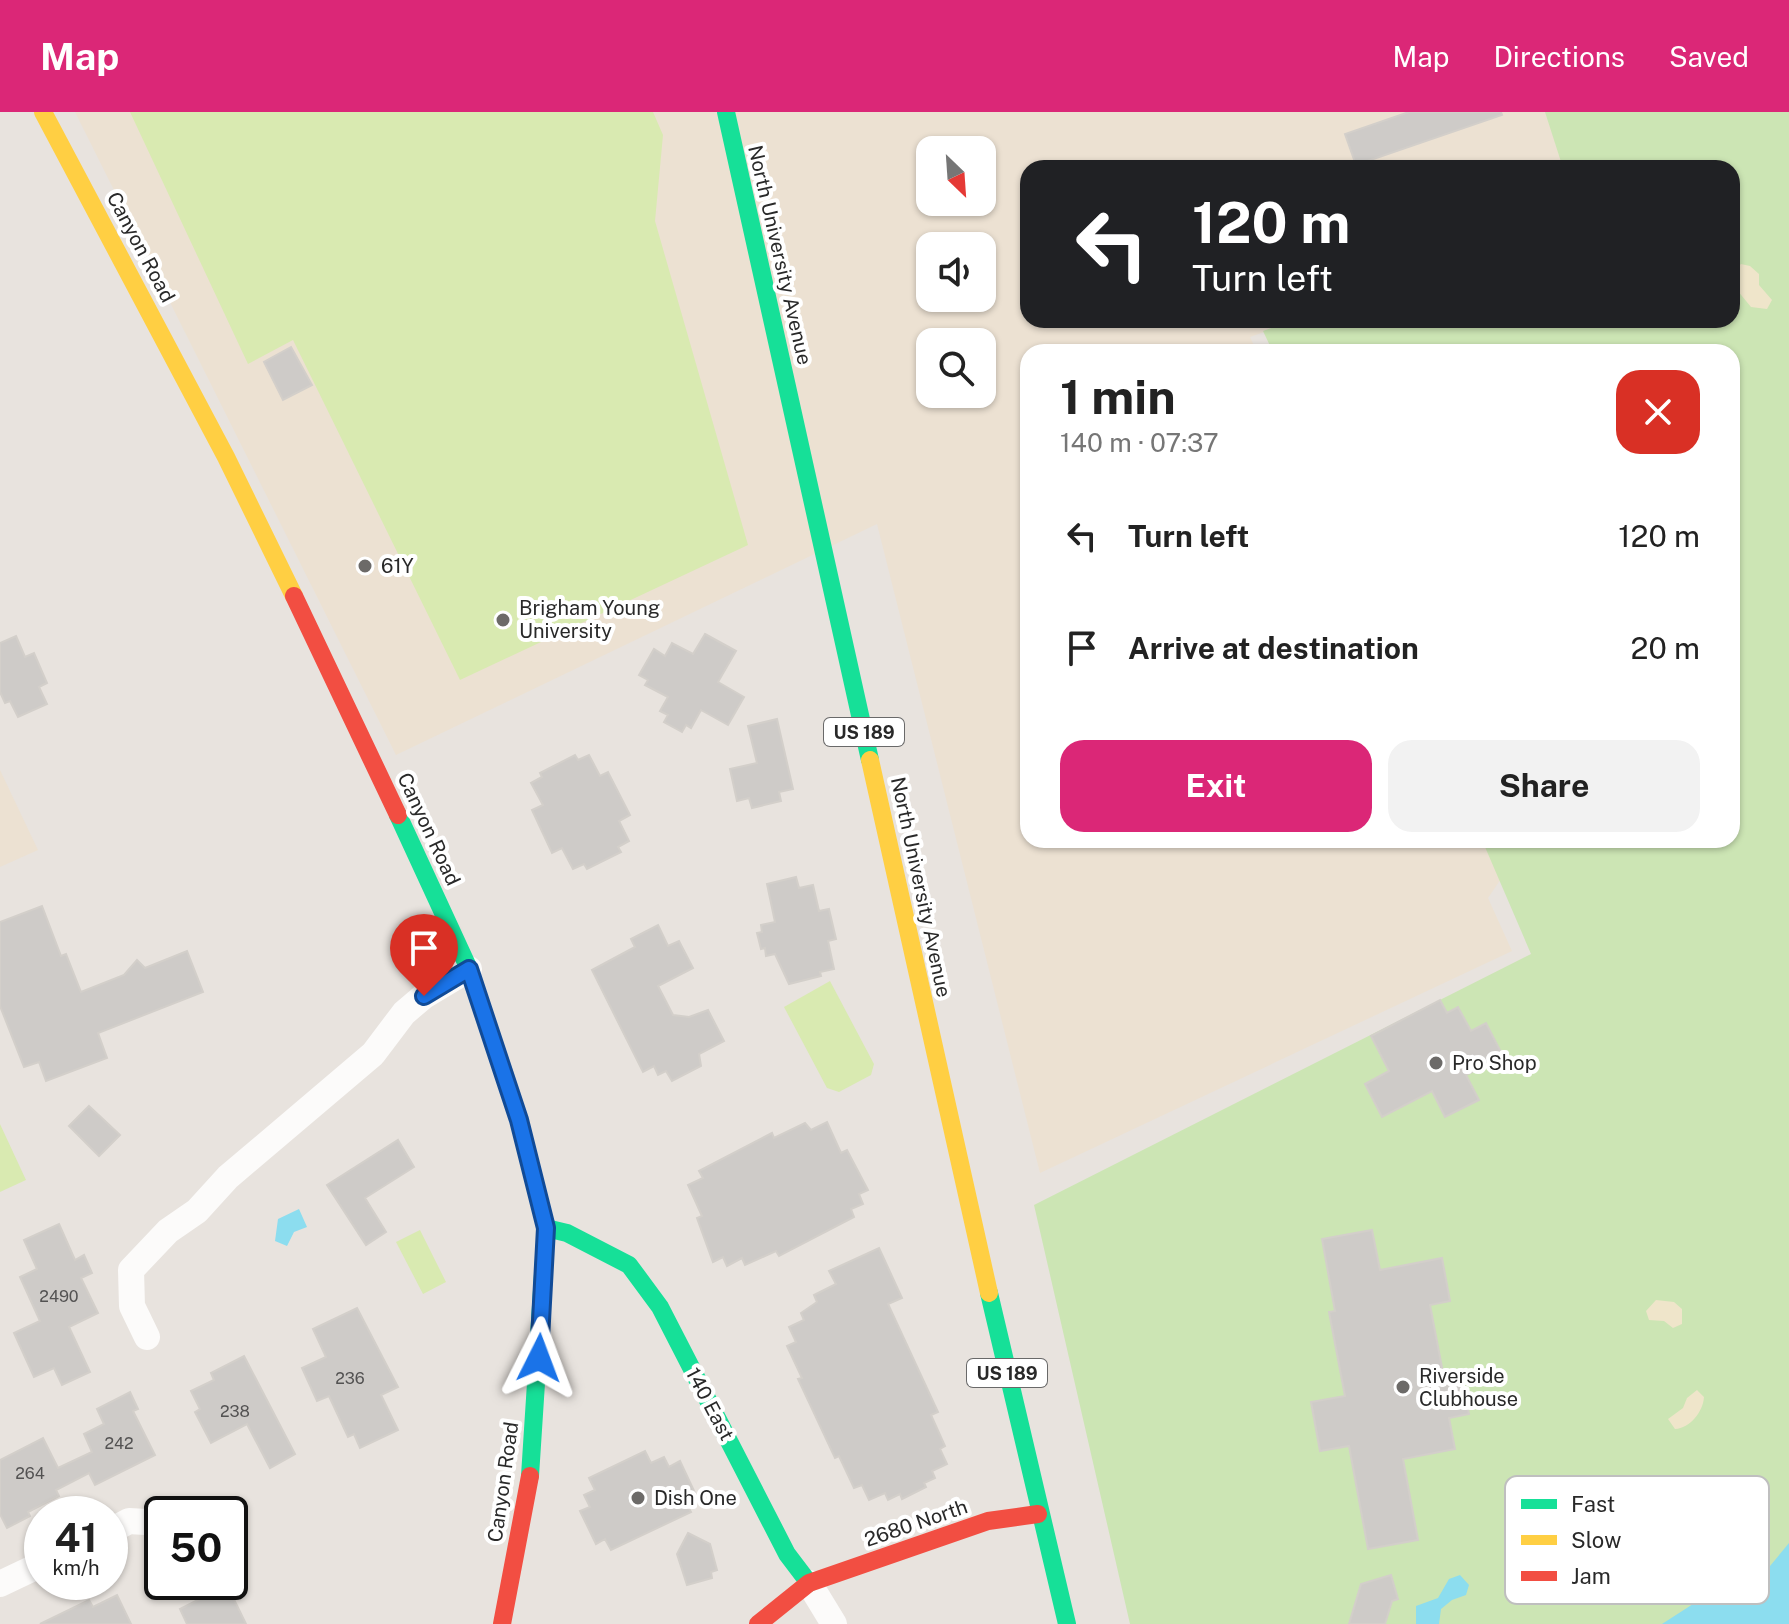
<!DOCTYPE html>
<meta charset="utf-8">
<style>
body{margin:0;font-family:"Public Sans",sans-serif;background:#f2f2f2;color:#222;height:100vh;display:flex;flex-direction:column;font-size:30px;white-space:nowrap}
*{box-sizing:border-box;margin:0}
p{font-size:26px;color:#767676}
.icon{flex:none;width:44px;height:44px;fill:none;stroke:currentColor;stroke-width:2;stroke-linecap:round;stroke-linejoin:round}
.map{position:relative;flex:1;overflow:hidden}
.side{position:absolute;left:1020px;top:232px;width:720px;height:504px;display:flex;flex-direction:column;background:#fff;border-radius:24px;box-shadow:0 2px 6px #0004}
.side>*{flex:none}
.banner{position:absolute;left:1020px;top:48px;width:720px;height:168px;border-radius:24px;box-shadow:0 2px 6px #0004;background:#202124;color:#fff;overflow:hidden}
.needle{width:52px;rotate:155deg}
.tools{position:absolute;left:916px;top:24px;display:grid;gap:16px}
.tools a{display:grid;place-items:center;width:80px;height:80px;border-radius:16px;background:#fff;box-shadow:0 2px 6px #0004;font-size:40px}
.speed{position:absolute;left:24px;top:1384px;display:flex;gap:16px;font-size:40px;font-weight:700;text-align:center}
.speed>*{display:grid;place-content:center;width:104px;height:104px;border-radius:50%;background:#fff;box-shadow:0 2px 6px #0004;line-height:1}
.speed small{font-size:20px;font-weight:400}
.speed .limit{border:4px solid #111;border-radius:12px;background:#fff;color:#111}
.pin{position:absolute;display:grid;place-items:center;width:68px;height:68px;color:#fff;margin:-82px -34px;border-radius:50% 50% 50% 0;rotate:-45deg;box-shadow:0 0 8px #0007}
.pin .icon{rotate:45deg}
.me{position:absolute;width:88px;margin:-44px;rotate:3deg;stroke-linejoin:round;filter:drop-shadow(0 0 6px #0008)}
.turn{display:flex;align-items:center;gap:28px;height:168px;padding:0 40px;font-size:36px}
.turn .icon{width:104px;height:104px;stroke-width:2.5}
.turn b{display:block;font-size:56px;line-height:68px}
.round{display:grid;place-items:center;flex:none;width:84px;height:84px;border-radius:24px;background:#f2f2f2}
.headline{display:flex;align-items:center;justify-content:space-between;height:136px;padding:0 40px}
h1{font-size:48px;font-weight:700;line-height:60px}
.button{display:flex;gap:16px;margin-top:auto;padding:16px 40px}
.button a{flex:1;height:92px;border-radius:24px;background:#db2777;color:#fff;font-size:32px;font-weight:700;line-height:92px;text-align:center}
.button a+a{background:#f2f2f2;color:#222}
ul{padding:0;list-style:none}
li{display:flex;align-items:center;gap:24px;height:112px;padding:0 40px}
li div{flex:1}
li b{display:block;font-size:30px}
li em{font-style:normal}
header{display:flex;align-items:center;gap:48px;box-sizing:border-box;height:112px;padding:0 40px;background:#db2777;color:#fff}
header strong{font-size:38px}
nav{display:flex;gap:44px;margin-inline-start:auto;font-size:28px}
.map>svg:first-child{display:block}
.education{fill:#ece1d2;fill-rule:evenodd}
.green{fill:#cce5b4}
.sand{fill:#efe5ca}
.pitch{fill:#d9eab1}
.water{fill:#8cddef}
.building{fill:#cecbc8;stroke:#d3cfca;stroke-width:2}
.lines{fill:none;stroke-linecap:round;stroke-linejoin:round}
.street{stroke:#fcfbfa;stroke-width:26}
.fast{stroke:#16e098;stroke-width:18}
.slow{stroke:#ffcf43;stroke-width:18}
.jam{stroke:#f24e42;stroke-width:18}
.route-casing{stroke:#114b97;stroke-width:20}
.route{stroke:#1a73e8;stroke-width:14}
.poi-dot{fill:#6c6a68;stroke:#fff;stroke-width:3}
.labels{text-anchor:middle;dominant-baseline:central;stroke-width:8;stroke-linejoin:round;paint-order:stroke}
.number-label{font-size:16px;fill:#535252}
.shield{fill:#fff;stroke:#696969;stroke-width:2}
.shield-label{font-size:18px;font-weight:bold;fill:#292929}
.street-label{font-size:20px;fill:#292929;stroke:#fff}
.poi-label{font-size:20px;fill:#292929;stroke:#fff;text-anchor:start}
.key{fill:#fff;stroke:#bfbfbf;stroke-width:2}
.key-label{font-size:22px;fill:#292929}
</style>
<header>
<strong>Map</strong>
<nav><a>Map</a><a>Directions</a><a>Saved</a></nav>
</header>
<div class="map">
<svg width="1789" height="1512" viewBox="0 0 1789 1512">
<rect width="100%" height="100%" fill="#e8e3de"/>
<g class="education">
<path d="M75 0H1546L1564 56H1028V208H1298L1250 225 1257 240H1028V728H1501L1512 751 1488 786 1512 839 1040 1061 877 412 396 643ZM930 38H982V90H930ZM930 134H982V186H930ZM930 230H982V282H930Z"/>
<polygon points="0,658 38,738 0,755"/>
</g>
<polygon class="green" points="1545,0 1789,0 1789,1512 1130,1512 1034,1093 1531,842 1482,728 1732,728 1732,240 1273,240 1263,219 1294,208 1732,208 1732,56 1563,56"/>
<g class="sand">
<polygon points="1741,152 1750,154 1759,162 1759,173 1772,188 1767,197 1751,195 1737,178 1732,161"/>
<polygon points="1656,1188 1674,1190 1682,1197 1682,1212 1673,1216 1664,1209 1649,1208 1646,1199"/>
<path d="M1697 1278 1704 1285C1703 1300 1690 1316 1675 1317L1668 1307 1683 1296 1687 1286Z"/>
</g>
<g class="pitch">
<polygon points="130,0 653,0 663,23 655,109 748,433 460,568 293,228 248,252"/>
<polygon points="830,869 874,952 871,963 839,980 827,976 784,895"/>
<polygon points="0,1012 26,1068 0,1080"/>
<polygon points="420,1118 446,1170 423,1182 396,1130"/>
</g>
<g class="water">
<polygon points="299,1097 307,1115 294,1120 287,1134 275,1129 278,1107"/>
<polygon points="1789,1431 1789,1512 1662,1512 1707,1483 1741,1474 1765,1460"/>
<polygon points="1460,1463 1469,1473 1466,1483 1452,1488 1441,1497 1439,1512 1416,1512 1416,1494 1438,1486 1449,1467"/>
</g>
<g class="building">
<polygon points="1409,0 1501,0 1502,3 1356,53 1345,22"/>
<polygon points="291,235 312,273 283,288 264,250"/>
<polygon points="705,522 736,539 718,570 744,585 728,613 701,598 691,616 686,613 682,620 664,610 668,603 660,599 668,585 645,573 648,568 639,563 654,537 665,544 672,531 693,542"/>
<polygon points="16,524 25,545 34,541 47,571 39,575 47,592 18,605 10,589 5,591 0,580 0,531"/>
<polygon points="777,607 793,677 779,680 781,689 752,696 749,686 737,689 730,657 757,651 748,614"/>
<polygon points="575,643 578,648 589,643 600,664 608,660 630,703 619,709 629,729 618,735 621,740 587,757 584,752 573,757 562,736 552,741 532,698 543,693 531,671 542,665 540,661"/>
<polygon points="796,765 799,776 813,773 819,799 829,797 836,827 828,829 834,857 820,860 821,864 789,872 775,842 766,844 765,836 761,837 757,821 762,820 761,813 775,810 767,772"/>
<polygon points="42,794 61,844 66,842 81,880 124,863 137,848 145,856 187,839 203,880 98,921 107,946 46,969 39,950 24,955 0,894 0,810"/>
<polygon points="658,813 668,834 679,829 693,856 658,874 673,903 689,905 708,898 724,929 699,942 701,954 672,969 666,959 658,963 654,954 643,960 592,858 635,835 631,827"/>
<polygon points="1440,888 1447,901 1458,895 1471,919 1486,911 1503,944 1466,963 1479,988 1445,1005 1432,979 1382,1005 1365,972 1389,959 1371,924"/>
<polygon points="89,994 120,1023 99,1044 69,1014"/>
<polygon points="827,1010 841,1041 847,1038 868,1078 859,1082 863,1092 851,1097 854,1105 779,1144 776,1139 745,1153 742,1146 727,1154 723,1145 713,1150 697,1106 702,1104 688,1073 703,1066 699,1059 772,1021 774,1026 805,1011 811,1018"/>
<polygon points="398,1028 414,1055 365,1086 386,1120 366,1133 327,1073"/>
<polygon points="59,1112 75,1148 84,1143 92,1161 81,1166 98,1201 69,1215 90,1260 62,1273 54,1256 34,1265 14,1221 40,1209 20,1165 37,1157 24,1128"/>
<polygon points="1372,1118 1380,1158 1442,1146 1450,1189 1430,1193 1444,1266 1461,1263 1469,1302 1449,1306 1455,1337 1403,1347 1418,1428 1368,1437 1349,1334 1320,1339 1311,1290 1345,1284 1329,1200 1335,1199 1322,1127"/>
<polygon points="879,1136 902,1186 888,1192 938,1300 931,1303 945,1334 940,1337 947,1352 932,1359 935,1366 924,1371 926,1375 902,1387 900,1382 888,1388 885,1381 869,1388 862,1373 854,1376 839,1344 835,1346 798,1267 802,1266 787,1234 796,1230 789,1215 804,1208 801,1201 817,1190 814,1183 836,1172 829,1159"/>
<polygon points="357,1196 398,1275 381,1283 398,1318 360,1336 354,1322 348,1325 329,1284 317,1289 302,1256 326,1245 313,1217"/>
<polygon points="244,1244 295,1342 270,1356 247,1312 211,1331 195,1300 200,1297 191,1279 214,1268 211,1261"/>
<polygon points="130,1280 138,1297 133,1299 155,1343 95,1373 89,1361 56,1378 59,1384 28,1400 30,1404 7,1416 0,1402 0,1348 43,1326 58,1356 92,1340 84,1322 104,1312 97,1297"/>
<polygon points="645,1339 651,1351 664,1345 669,1355 680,1349 696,1383 685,1389 691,1400 611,1438 605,1427 596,1432 580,1399 590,1395 584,1383 595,1378 589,1366"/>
<polygon points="688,1421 710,1432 717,1458 711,1460 712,1466 687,1473 677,1442"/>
<polygon points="1391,1463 1398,1487 1392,1489 1385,1512 1349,1512 1361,1472"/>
<polygon points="227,1473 246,1512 187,1512 180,1497"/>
<polygon points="117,1483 131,1512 40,1512 89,1488 93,1495"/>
</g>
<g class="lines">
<g class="street">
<polyline points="147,1225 132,1194 131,1158 168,1119 197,1099 228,1065 373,942 404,901 424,884 469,857"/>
<polyline points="110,1419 129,1409 162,1411"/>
<polyline points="809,1471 834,1512"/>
<polyline points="0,1472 42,1452"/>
</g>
<g class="fast">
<polyline points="726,0 870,648"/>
<polyline points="398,703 469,857 519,1008 546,1116 530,1364"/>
<polyline points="546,1116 567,1121 629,1153 660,1195 787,1442 809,1471"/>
<polyline points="989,1181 1067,1512"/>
</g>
<g class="slow">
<polyline points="43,0 226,345 294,484"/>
<polyline points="870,648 989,1181"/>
</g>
<g class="jam">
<polyline points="294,484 398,703"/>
<polyline points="502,1512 530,1364"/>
<polyline points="758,1512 809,1471 988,1409 1038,1402"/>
</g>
</g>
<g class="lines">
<g class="route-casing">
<polyline id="route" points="424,884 469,857 519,1008 546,1116 539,1246"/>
</g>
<use href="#route" class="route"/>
</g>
<g class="poi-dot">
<circle cx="365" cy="454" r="8"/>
<circle cx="503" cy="508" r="8"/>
<circle cx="1436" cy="951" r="8"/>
<circle cx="1403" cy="1275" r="8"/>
<circle cx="638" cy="1386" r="8"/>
</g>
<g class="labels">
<g class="number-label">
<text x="59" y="1184">2490</text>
<text x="350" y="1266">236</text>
<text x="235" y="1299">238</text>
<text x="119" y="1331">242</text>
<text x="30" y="1361">264</text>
</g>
<g class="shield">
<rect x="824" y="606" width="80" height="28" rx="6"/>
<rect x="967" y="1247" width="80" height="28" rx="6"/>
</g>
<g class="shield-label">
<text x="864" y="620">US 189</text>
<text x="1007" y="1261">US 189</text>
</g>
<g class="street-label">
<text transform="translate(141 135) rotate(62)">Canyon Road</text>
<text transform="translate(780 143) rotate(77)">North University Avenue</text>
<text transform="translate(429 717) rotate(65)">Canyon Road</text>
<text transform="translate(921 775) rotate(78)">North University Avenue</text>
<text transform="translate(710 1292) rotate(62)">140 East</text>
<text transform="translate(503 1370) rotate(-82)">Canyon Road</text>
<text transform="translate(916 1411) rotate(-19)">2680 North</text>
</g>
<g class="poi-label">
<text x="381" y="454">61Y</text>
<text x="519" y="496">Brigham Young<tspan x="519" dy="23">University</tspan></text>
<text x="1452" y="951">Pro Shop</text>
<text x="1419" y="1264">Riverside<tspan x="1419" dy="23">Clubhouse</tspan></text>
<text x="654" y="1386">Dish One</text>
</g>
</g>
<rect x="1505" y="1364" width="264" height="128" rx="12" class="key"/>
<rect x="1521" y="1387" width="36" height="10" fill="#16e098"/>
<rect x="1521" y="1423" width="36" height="10" fill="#ffcf43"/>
<rect x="1521" y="1459" width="36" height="10" fill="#f24e42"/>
<g class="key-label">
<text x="1571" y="1400">Fast</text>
<text x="1571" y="1436">Slow</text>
<text x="1571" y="1472">Jam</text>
</g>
</svg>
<div class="tools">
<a><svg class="needle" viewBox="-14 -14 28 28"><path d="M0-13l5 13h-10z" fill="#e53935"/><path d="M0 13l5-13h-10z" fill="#767676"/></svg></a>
<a><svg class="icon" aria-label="sound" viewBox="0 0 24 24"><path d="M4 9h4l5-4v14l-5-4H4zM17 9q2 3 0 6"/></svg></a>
<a><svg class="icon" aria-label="search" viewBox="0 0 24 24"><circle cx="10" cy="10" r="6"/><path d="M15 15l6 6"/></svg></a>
</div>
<div class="speed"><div>41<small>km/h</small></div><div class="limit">50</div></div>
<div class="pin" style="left:424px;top:884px;background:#d93025"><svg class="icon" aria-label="arrive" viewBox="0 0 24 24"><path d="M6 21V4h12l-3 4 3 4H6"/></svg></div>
<svg class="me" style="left:539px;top:1246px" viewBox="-20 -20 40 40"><path d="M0-17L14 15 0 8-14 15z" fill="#1a73e8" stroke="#fff" stroke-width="4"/></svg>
<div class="banner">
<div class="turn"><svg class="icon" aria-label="left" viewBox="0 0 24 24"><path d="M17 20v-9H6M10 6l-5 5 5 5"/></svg><div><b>120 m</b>Turn left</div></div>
</div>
<section class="side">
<div class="headline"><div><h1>1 min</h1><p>140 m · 07:37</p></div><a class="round" style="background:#d93025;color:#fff"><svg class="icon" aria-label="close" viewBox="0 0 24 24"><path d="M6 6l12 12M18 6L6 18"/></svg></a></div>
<ul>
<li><svg class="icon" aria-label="left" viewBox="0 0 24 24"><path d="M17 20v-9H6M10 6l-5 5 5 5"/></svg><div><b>Turn left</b></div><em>120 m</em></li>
<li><svg class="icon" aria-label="arrive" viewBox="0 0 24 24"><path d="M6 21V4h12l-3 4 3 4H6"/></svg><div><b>Arrive at destination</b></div><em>20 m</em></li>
</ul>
<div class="button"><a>Exit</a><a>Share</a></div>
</section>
</div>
